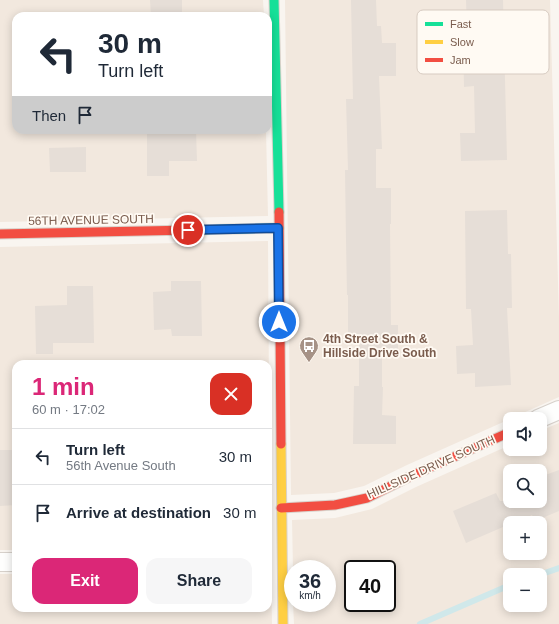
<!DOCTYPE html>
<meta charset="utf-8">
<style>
body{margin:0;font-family:Helvetica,sans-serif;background:#f6f6f7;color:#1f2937;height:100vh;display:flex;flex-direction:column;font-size:15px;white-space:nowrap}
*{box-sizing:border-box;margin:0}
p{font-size:13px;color:#747a83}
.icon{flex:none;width:22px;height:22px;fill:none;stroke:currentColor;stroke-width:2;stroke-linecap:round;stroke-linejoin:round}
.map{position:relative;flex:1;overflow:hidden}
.sheet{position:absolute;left:12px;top:360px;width:260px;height:252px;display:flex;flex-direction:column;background:#fff;border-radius:12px;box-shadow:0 2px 10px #0003}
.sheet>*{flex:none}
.hud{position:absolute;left:12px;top:12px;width:260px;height:122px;border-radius:12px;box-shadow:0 2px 10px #0003;background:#fff;color:#1f2937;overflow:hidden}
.tools{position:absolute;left:503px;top:412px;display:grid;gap:8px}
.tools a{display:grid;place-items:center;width:44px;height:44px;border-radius:8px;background:#fff;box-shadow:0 2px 10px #0003;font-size:20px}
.speed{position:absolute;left:284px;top:560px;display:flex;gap:8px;font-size:20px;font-weight:700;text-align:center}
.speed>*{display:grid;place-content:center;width:52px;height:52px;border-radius:50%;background:#fff;box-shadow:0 2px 10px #0003;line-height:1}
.speed small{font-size:10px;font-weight:400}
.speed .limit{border:2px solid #111;border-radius:6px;background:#fff;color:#111}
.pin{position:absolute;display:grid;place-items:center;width:34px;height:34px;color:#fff;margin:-17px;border:2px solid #fff;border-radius:50%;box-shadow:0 1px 4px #0007}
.me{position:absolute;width:44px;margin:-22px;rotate:0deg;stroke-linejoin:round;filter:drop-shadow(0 0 3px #0008)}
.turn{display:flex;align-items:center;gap:14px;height:84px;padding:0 20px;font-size:18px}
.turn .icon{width:52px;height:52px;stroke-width:2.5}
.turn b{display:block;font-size:28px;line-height:34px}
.then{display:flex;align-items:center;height:38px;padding:0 20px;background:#0003;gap:8px;font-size:15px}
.round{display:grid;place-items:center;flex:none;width:42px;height:42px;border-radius:12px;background:#f6f6f7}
.head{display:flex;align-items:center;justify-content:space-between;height:68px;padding:0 20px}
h1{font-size:24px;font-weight:600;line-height:30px;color:#db2777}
.cta{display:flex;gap:8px;margin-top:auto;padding:8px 20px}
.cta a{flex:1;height:46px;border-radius:12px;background:#db2777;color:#fff;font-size:16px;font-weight:600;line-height:46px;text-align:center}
.cta a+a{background:#f6f6f7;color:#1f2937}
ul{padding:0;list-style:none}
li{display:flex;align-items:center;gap:12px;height:56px;padding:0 20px;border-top:1px solid #e0e1e3}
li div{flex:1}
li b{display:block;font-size:15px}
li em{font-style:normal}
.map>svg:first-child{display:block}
.residential{fill:#f2e8de;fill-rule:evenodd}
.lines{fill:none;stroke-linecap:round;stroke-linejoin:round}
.stream{stroke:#d0e8ea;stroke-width:6}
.building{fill:#e6ded7}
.street-casing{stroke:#d7d1cb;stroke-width:20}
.fast-casing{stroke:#d9d2cb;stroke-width:11}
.slow-casing{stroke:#d9d2cb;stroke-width:11}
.jam-casing{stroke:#d9d2cb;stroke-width:11}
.street{stroke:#fefefd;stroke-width:18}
.fast{stroke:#16e098;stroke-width:9}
.slow{stroke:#ffcf43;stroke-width:9}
.jam{stroke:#f24e42;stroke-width:9}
.route-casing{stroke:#114b97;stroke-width:10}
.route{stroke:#1a73e8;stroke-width:7}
.labels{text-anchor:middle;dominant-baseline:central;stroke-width:3.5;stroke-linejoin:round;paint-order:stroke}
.street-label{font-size:12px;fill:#7a5c4d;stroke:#fffaf3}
.poi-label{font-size:12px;font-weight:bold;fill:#7a5c4d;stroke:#fffaf3;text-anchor:start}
.key{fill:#fffaf3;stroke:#d7cbc1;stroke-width:1}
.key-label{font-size:11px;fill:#7a5c4d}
</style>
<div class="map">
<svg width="559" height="624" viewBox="0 0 559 624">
<rect width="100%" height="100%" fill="#f9f5f0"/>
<g class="residential">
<polygon points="0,0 263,0 264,16 16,16 16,130 266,130 268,216 0,222"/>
<polygon points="285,0 550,0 559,318 559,397 407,465 364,486 334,493 291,495"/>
<polygon points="268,241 270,543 268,543 268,364 16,364 16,550 0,550 0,247"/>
<path d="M559 423V624H294L293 603H327V569H293L292 520 335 518 372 509 416 487 510 445V449H540V431ZM510 471H540V501H510ZM510 523H540V553H510ZM353 569H387V603H353ZM510 575H540V605H510Z"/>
<polygon points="268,567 271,567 272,624 0,624 0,574 16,574 16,608 268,608"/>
</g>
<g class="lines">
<g class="stream">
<polyline points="539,575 559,568"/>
<polyline points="420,624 510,585"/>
</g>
</g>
<g class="building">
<polygon points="150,0 182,0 182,16 151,16"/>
<polygon points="351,0 376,0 377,26 381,26 382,43 396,43 396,76 379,76 382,149 376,149 376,188 391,188 391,224 390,224 391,325 398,325 398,354 382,354 382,387 383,387 382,415 396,416 396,444 353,444 354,386 359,386 359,340 348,340 348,295 347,295 346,240 345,170 348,170 346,99 353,99"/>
<polygon points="466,0 503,0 507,160 461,161 460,133 475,133 474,86 464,87 463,33 467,33"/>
<polygon points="147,130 196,130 197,161 169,161 169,176 147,176"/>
<polygon points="86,147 86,172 50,172 49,148"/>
<polygon points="507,210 508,254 511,254 512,308 507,308 511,385 475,387 475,373 457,374 456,346 473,345 471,309 466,309 465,211"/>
<polygon points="171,281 201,281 202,336 172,336 171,329 154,330 153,292 171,291"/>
<polygon points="67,286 93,286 94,343 53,343 53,354 36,354 35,306 67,305"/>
<polygon points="0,450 16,450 16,505 0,506"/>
<polygon points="559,470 559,511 535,521 532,515 514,523 510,523 510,524 466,543 453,511 496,493 500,501 540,501 540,477"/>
</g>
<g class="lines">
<g class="street-casing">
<g id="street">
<polyline points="538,419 559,410"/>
<polyline points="0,562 16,562"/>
</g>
</g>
<g class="fast-casing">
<g id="fast">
<polyline points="274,0 279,212"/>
<polyline points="191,230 279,228"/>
</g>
</g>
<g class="slow-casing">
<polyline id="slow" points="281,444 283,624"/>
</g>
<g class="jam-casing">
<g id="jam">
<polyline points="279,212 281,444"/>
<polyline points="0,234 191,230"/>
<polyline points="281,508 335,505 367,498 411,476 510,432"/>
</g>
</g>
<use href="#street" class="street"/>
<use href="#fast" class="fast"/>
<use href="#slow" class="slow"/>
<use href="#jam" class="jam"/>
</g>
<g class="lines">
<g class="route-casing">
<polyline id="route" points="188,230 278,228 279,322"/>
</g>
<use href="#route" class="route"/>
</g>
<defs>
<g id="bus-pin" transform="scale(1)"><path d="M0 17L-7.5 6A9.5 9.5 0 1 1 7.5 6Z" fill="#a69286" stroke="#fffaf3"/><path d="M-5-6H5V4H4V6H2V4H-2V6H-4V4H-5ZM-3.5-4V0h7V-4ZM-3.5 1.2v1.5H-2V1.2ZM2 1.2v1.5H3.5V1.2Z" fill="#fff"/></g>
</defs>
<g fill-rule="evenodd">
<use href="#bus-pin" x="309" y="346"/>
</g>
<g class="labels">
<g class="street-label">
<text transform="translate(91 220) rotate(-1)">56TH AVENUE SOUTH</text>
<text transform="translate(431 467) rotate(-24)">HILLSIDE DRIVE SOUTH</text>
</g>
<g class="poi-label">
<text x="323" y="339">4th Street South &amp;<tspan x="323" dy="14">Hillside Drive South</tspan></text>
</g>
</g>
<rect x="417" y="10" width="132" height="64" rx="6" class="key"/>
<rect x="425" y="22" width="18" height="4" fill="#16e098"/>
<rect x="425" y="40" width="18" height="4" fill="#ffcf43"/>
<rect x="425" y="58" width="18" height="4" fill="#f24e42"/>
<g class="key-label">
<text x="450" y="28">Fast</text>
<text x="450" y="46">Slow</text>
<text x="450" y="64">Jam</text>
</g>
</svg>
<div class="tools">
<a><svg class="icon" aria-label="sound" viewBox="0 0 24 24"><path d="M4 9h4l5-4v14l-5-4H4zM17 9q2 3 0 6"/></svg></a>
<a><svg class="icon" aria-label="search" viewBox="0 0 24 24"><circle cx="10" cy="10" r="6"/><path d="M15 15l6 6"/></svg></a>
<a>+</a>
<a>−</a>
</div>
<div class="speed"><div>36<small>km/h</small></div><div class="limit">40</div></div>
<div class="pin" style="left:188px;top:230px;background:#d93025"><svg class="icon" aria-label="arrive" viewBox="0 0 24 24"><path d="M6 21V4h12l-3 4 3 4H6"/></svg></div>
<svg class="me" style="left:279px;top:322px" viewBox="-20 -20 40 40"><circle r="17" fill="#1a73e8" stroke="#fff" stroke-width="3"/><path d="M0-11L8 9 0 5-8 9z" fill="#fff"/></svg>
<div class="hud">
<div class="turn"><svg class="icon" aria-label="left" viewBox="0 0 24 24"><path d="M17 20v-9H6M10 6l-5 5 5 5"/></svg><div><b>30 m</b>Turn left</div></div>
<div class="then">Then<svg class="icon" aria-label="arrive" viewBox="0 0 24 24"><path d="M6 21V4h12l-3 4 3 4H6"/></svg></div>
</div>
<section class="sheet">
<div class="head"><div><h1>1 min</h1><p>60 m · 17:02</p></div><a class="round" style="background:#d93025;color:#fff"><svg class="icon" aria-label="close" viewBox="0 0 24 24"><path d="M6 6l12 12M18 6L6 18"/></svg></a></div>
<ul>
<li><svg class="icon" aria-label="left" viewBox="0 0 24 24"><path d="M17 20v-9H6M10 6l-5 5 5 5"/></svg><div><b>Turn left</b><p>56th Avenue South</p></div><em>30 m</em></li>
<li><svg class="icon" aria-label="arrive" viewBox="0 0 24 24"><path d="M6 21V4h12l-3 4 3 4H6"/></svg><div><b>Arrive at destination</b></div><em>30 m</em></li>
</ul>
<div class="cta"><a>Exit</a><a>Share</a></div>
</section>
</div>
